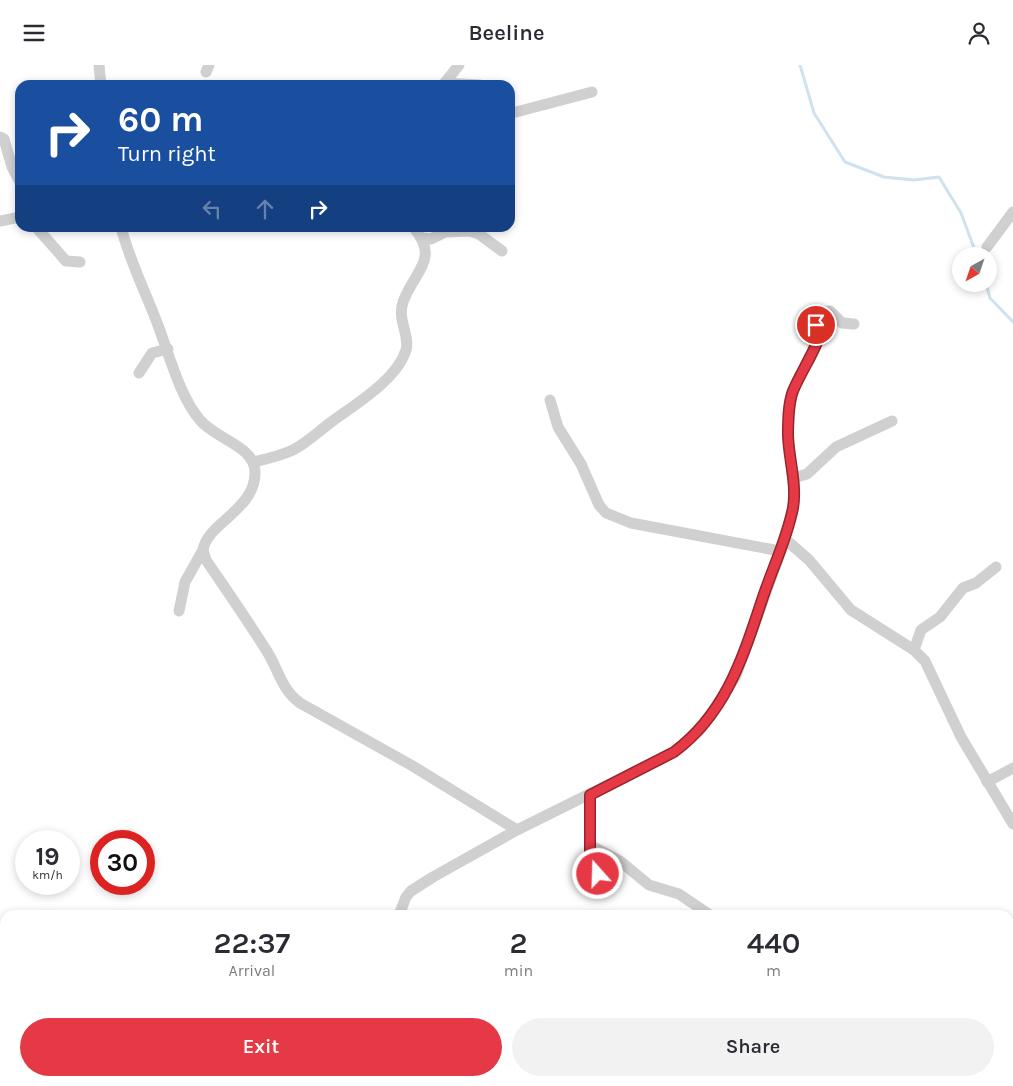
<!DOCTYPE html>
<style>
body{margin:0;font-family:Karla,sans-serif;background:#f2f2f3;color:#2b2b33;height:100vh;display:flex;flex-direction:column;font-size:19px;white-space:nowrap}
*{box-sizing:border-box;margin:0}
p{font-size:16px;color:#7c7c81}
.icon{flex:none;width:28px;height:28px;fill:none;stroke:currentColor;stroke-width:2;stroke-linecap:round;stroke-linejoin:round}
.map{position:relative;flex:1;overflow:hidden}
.panel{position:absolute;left:0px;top:845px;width:1014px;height:176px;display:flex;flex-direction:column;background:#fff;border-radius:15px 15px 0 0;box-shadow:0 2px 8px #0003}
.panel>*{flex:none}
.top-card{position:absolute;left:15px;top:15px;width:500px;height:152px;border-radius:15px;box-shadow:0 2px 8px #0003;background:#1a4fa0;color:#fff;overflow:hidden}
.needle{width:32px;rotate:220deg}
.buttons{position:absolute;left:952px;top:182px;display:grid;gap:10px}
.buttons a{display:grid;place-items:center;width:45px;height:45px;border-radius:50%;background:#fff;box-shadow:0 2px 8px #0003;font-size:25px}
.speed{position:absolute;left:15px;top:765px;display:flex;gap:10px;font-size:25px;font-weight:700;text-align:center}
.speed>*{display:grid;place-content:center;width:65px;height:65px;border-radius:50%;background:#fff;box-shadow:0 2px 8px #0003;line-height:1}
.speed small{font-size:12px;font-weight:400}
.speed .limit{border:8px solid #d22;background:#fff;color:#111}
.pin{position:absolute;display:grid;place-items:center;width:42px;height:42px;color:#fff;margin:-21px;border:2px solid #fff;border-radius:50%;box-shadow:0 1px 5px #0007}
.me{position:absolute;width:55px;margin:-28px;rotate:340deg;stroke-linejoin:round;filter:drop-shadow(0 0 4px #0008)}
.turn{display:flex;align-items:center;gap:18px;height:105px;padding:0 20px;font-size:22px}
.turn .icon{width:65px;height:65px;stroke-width:2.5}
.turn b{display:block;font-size:35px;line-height:42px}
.lanes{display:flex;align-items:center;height:48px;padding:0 20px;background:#0003;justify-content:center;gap:25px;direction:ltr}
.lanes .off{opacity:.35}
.eta{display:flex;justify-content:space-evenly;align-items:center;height:85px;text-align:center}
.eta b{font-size:30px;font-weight:600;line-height:35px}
.primary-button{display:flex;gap:10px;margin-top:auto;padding:10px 20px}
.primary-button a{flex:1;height:58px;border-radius:30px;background:#e63946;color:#fff;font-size:20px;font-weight:600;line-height:58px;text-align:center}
.primary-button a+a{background:#f2f2f3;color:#2b2b33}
header{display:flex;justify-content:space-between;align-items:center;height:65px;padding:0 20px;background:#fff;font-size:22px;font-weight:600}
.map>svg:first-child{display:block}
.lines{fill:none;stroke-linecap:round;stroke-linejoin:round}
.stream{stroke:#cfe2ee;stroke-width:3}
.minor{stroke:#d0d0d0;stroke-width:11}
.route-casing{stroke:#96252e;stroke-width:12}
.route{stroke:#e63946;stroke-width:9}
</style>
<header><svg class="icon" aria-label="menu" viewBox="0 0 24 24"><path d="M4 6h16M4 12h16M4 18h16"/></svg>Beeline<svg class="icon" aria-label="person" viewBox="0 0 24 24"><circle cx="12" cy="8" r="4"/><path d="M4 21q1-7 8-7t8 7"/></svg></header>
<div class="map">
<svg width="1013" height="1021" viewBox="0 0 1013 1021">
<rect width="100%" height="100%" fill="#fff"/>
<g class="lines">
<g class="stream">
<polyline points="800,0 814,48 845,97 884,112 914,115 939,112 961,148 977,191"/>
<polyline points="986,219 990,233 1013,257"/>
</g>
<g class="minor">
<polyline points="99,0 101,20"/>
<polyline points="206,7 209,0"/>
<polyline points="445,18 480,20"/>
<polyline points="443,20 459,0"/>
<polyline points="510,46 516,47 592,27"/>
<polyline points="0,72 4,74 12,102 20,117"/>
<polyline points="0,156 20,152"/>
<polyline points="36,162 66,196 80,197"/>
<path d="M121 162C129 194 144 224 156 255 168 285 179 331 200 355 215 374 256 381 255 408 255 445 207 458 203 485L206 495C227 526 248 556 268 588 279 606 281 624 300 638L411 700 517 765"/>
<polyline points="422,173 431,174 445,167 470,166 479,169 502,186"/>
<polyline points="987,182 1013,147"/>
<polyline points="139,308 152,288 168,284"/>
<polyline points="550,335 558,362 581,399 599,440 606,448 631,458 780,486"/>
<path d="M253 397C267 394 280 391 293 385 307 378 318 367 330 358 354 340 397 315 406 285 410 270 397 255 403 237 414 206 441 194 413 162"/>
<polyline points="793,413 807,409 836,382 892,356"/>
<polyline points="785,474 809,495 851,545 914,585 925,596 961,672 1013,759"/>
<polyline points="179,546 185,517 203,485"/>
<polyline points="914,585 921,565 940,552 963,523 976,518 996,502"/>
<polyline points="987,717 1013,703"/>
<polyline points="590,730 590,787 598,809"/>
<polyline points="590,780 620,796 649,820 679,829 710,850"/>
<polyline points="399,850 406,832 411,826 433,812 517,765 674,687 700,665 736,611 785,474 793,442 794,425 788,372 790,343 792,327 818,275 819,268 816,260 820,247 830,246 842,258 854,259"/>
<polyline points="1009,908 1013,905"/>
<polyline points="0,944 5,945"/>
<polyline points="1009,956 1013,962"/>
<polyline points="350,1021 351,1016"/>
</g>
</g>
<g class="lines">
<g class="route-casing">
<path id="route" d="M598 809 590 787V730L674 687C728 647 744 588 764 529 774 500 787 473 793 443 797 419 789 395 788 371 788 357 788 339 793 326 800 309 811 293 818 275L819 268 816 260"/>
</g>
<use href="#route" class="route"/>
</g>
</svg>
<div class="buttons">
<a><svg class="needle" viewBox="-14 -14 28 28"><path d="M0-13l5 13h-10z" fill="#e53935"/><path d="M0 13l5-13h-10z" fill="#7c7c81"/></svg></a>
</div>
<div class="speed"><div>19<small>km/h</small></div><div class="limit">30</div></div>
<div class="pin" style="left:816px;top:260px;background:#d93025"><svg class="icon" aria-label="arrive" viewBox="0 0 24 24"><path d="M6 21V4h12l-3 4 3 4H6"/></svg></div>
<svg class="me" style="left:598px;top:809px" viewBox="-20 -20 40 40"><circle r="17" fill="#e63946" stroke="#fff" stroke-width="3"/><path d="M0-11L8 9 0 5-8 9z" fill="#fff"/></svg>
<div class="top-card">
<div class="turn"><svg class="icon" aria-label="right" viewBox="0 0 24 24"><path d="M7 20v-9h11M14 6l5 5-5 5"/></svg><div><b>60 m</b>Turn right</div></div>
<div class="lanes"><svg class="icon off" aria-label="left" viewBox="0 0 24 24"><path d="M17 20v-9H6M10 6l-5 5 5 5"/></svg><svg class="icon off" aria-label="ahead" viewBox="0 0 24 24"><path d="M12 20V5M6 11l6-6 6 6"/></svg><svg class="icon" aria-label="right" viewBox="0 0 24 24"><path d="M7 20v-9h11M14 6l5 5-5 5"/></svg></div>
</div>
<section class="panel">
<div class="eta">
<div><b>22:37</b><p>Arrival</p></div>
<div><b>2</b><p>min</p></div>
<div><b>440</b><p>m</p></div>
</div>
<div class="primary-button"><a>Exit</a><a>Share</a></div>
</section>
</div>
